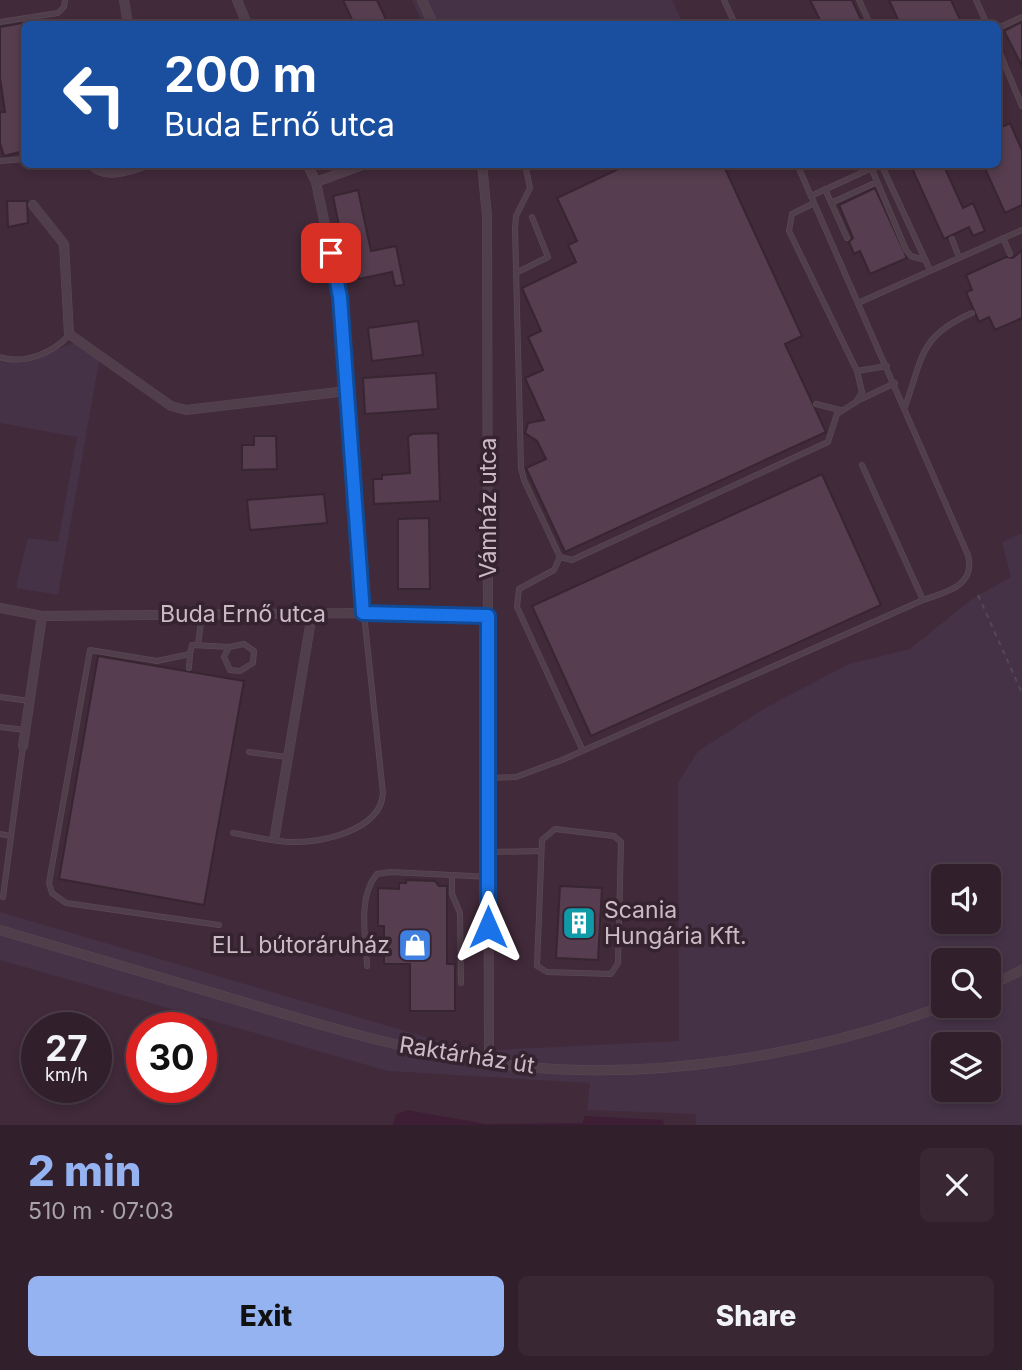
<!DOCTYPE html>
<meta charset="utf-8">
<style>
body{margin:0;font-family:Inter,sans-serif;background:#392834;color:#f1f3f6;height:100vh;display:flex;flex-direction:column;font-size:26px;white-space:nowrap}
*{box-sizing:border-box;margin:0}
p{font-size:23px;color:#a8a3a9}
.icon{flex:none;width:38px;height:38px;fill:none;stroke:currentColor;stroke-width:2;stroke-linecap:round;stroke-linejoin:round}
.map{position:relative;height:1125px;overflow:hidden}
.side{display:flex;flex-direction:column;background:#31202c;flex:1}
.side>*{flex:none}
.banner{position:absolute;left:21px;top:21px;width:980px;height:147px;border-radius:10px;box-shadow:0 4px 10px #0003,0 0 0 2px #4c3e48;background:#1a4fa0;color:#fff;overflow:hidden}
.tools{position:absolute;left:931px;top:864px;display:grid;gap:14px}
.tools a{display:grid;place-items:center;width:70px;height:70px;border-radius:10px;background:#31202c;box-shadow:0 4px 10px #0003,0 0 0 2px #4c3e48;font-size:35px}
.speed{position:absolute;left:21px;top:1012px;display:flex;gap:14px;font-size:35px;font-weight:700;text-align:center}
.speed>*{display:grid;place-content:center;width:91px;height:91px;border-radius:50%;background:#31202c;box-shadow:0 4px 10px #0003,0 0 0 2px #4c3e48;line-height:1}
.speed small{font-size:18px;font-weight:400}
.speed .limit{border:10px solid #d22;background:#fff;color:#111}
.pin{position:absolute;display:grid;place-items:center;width:60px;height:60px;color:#fff;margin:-30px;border-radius:14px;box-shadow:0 4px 10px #0006}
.me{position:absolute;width:77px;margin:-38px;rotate:0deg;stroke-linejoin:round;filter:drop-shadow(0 0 5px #0008)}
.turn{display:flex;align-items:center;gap:24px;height:147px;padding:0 28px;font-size:32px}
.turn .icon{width:91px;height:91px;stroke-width:2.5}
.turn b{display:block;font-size:49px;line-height:60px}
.round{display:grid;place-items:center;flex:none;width:74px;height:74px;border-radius:10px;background:#392834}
.overview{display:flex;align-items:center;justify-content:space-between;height:119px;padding:0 28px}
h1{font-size:42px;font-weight:800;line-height:52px;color:#95b2f1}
.cta{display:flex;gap:14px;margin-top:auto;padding:14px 28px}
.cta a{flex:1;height:80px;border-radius:10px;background:#95b2f1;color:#111;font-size:28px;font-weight:800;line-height:80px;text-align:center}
.cta a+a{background:#392834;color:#f1f3f6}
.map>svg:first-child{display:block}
.green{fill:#453247;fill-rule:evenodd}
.water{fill:#3e1e34}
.building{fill:#563d4f;stroke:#382532;stroke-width:2}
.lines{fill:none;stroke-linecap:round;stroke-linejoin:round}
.service-casing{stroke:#5a4854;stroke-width:6}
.minor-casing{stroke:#5a4854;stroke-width:10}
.path{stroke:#56465a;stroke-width:2;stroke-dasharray:5 5;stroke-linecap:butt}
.service{stroke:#513e4b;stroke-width:4.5}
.minor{stroke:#513e4b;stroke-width:9}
.route-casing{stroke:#114b97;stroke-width:18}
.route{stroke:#1a73e8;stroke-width:12}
.labels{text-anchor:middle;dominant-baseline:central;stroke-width:7;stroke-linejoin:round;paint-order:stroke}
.street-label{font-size:23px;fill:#cbbbc5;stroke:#362330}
.poi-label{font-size:23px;fill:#cbbbc5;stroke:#362330;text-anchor:start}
</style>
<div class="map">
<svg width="1022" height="1125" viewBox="0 0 1022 1125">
<rect width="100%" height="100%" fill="#412a3a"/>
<g class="green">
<polygon points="412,0 672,0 683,24 423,24"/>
<polygon points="74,343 99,361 58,595 17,588 17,582 28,538 58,542 77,437 0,423 0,359 21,363"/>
<path d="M1022 533V1125H696V1114L587 1110 590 1083 388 1071 0 960V912L473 1051 679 1041 678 783 698 751 767 707 849 664 910 649 972 599 1011 577 1002 542ZM943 877H989V922H943ZM943 961H989V1006H943ZM943 1045H989V1090H943Z"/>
</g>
<polygon class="water" points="407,1110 486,1124 582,1123 585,1116 663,1120 664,1125 393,1125 396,1115"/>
<g class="building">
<polygon points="343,0 377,0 388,24 354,24"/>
<polygon points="810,0 852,0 863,24 822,24"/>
<polygon points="889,0 951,0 962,24 900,24"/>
<polygon points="1022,22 1022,66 1004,31"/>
<polygon points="22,23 24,151 4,156 0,143 0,112 5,112 0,78 0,27"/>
<polygon points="1010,123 1022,150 1022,205 1005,213 983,164 998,164 998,129"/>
<polygon points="629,164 723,164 802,336 785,344 826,432 565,552 526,468 546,459 537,441 525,433 528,423 544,420 525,378 543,370 528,337 541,331 522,288 576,262 568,245 577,241 557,198"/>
<polygon points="910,164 943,164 963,208 973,203 985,231 973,236 969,227 944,239"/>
<polygon points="875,188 907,258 870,274 860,251 854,254 849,242 853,238 839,205"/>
<polygon points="358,190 371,251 396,246 404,285 395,286 392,272 359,279 357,269 348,271 333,196"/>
<polygon points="7,201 27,201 28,223 8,227"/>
<polygon points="1022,250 1022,318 995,330 989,317 979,322 966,292 972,290 966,275 1006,257 1013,258"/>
<polygon points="418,321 423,355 372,361 368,328"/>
<polygon points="436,373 438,409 365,414 363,378"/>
<polygon points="438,433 440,501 374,504 373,479 382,479 382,475 410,473 408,437 412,434"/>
<polygon points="254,436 276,436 277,469 242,470 242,445 254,445"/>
<polygon points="822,474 881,605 591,736 532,606"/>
<polygon points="324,494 327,523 250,530 247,500"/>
<polygon points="429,518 430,589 398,589 398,519"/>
<polygon points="98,656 244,681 204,905 59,879"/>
<polygon points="406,880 435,881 439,886 447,886 447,964 455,964 455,1011 410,1011 410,964 384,964 384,926 378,926 378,888 399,889 399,883 406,883"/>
<polygon points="560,886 602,888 598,960 556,958"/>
</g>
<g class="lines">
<g class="service-casing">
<g id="service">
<polyline points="724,0 735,24"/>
<polyline points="859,0 870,24"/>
<polyline points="976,0 987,24"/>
<polyline points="0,22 58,13 64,7 65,0"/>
<polyline points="998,28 1022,17"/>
<polyline points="998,49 1022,106"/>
<polyline points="0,161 24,159"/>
<polyline points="525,164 530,188 516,216 515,229 521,468 524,480 560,557"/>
<polyline points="875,164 873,172 906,250 911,256 925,260"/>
<polyline points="881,164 930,270"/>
<polyline points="727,166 731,164"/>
<polyline points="825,189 847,238"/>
<polyline points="811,196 872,168"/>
<polyline points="814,203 792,214 789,231 857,371 887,366"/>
<polyline points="831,203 877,182"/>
<polyline points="1003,238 1010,254"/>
<polyline points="952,239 959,257"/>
<polyline points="516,273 548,257 532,217"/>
<polyline points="858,303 1022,230"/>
<path d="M0 357C24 365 53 353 69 335"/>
<polyline points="857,401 895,383"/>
<polyline points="816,404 840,410"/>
<path d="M905 407C923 357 919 336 972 313"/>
<polyline points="862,465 923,600"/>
<polyline points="198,645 202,614"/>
<polyline points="189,668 190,654"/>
<polyline points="0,697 30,701"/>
<polyline points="0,727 26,730"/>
<polyline points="583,751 517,607 519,589 554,570 560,557 572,560 828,442 837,414 856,402 862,392 857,371"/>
<polyline points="249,752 287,757"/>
<path d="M489 778 516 777 562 760 923 600C946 592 976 586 968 555L797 164"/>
<polygon points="555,829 614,836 621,842 618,963 611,974 547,972 537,966 542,840"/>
<path d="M233 833C252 836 273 842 293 842 322 843 381 830 383 793L364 614"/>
<polyline points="0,834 11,836"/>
<polyline points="489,852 541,851"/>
<polyline points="452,875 488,877"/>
<polyline points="3,897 23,746"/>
<polyline points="219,925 66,903 52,893 49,883 90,650 157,661 190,654 192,645 229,647 244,644 254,651 253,663 240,671 230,670 224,657 229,647"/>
<path d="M367 966C366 938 357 897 377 874L390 872 452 875V894L460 913 461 983"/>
</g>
</g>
<g class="minor-casing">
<g id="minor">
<polyline points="124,0 128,24"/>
<polyline points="237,0 247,24"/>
<polyline points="422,0 433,24"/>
<path d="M91 164C106 181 129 169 148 164"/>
<polyline points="307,164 316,182 340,297 364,613"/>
<polyline points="482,164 487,216 489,1062"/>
<polyline points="316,182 365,164"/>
<polyline points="33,205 64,244 69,334 171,406 186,410 347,391"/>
<polyline points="0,608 42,616 364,613 488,616"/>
<polyline points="23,746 42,616"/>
<polyline points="275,835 312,614"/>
<path d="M0 930C85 955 169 980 254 1005 340 1031 427 1056 517 1066 655 1081 814 1055 943 1006"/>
<polyline points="989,986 1022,970"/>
</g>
</g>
<polyline class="path" points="978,595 1022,693"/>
<use href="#service" class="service"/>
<use href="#minor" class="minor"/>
</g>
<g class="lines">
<g class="route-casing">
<polyline id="route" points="331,253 340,297 363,613 488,616 488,927"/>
</g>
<use href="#route" class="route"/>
</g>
<defs>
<g id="building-square" transform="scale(1.75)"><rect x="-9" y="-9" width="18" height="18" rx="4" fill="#0f9aa8" stroke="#362330"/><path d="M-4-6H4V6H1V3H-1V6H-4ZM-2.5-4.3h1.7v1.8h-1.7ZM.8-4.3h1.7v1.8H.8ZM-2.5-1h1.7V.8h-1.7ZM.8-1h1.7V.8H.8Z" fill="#fff"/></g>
<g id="shop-square" transform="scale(1.75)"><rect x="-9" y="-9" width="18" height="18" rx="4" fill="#3f7fe0" stroke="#362330"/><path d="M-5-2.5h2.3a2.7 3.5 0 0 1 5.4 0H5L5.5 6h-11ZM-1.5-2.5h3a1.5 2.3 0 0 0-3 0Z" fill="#fff"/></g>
</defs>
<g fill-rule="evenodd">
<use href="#building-square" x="579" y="923"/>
<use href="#shop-square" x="415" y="945"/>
</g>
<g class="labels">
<g class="street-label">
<text transform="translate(488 508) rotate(-90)">Vámház utca</text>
<text x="243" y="614">Buda Ernő utca</text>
<text transform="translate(467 1055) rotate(9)">Raktárház út</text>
</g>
<g class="poi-label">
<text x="604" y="910">Scania<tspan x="604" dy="26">Hungária Kft.</tspan></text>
<text x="390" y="945" text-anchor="end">ELL bútoráruház</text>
</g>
</g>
</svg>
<div class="tools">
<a><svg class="icon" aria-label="sound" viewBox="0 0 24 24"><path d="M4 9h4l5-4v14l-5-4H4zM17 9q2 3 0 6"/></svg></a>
<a><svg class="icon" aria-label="search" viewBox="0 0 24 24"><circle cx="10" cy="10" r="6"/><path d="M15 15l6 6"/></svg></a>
<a><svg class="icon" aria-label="layers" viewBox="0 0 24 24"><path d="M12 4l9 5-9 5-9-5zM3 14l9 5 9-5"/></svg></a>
</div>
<div class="speed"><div>27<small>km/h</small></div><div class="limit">30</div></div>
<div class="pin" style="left:331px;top:253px;background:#d93025"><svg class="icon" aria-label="arrive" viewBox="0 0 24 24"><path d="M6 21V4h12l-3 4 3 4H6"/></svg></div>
<svg class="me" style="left:488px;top:927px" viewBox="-20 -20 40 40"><path d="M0-17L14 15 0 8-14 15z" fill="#1a73e8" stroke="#fff" stroke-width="4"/></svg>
<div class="banner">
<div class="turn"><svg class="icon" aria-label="left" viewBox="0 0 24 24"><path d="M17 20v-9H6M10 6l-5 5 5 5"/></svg><div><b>200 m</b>Buda Ernő utca</div></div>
</div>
</div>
<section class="side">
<div class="overview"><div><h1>2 min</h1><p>510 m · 07:03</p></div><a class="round"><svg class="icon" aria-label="close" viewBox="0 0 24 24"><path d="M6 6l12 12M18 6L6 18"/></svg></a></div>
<div class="cta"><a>Exit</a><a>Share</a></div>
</section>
